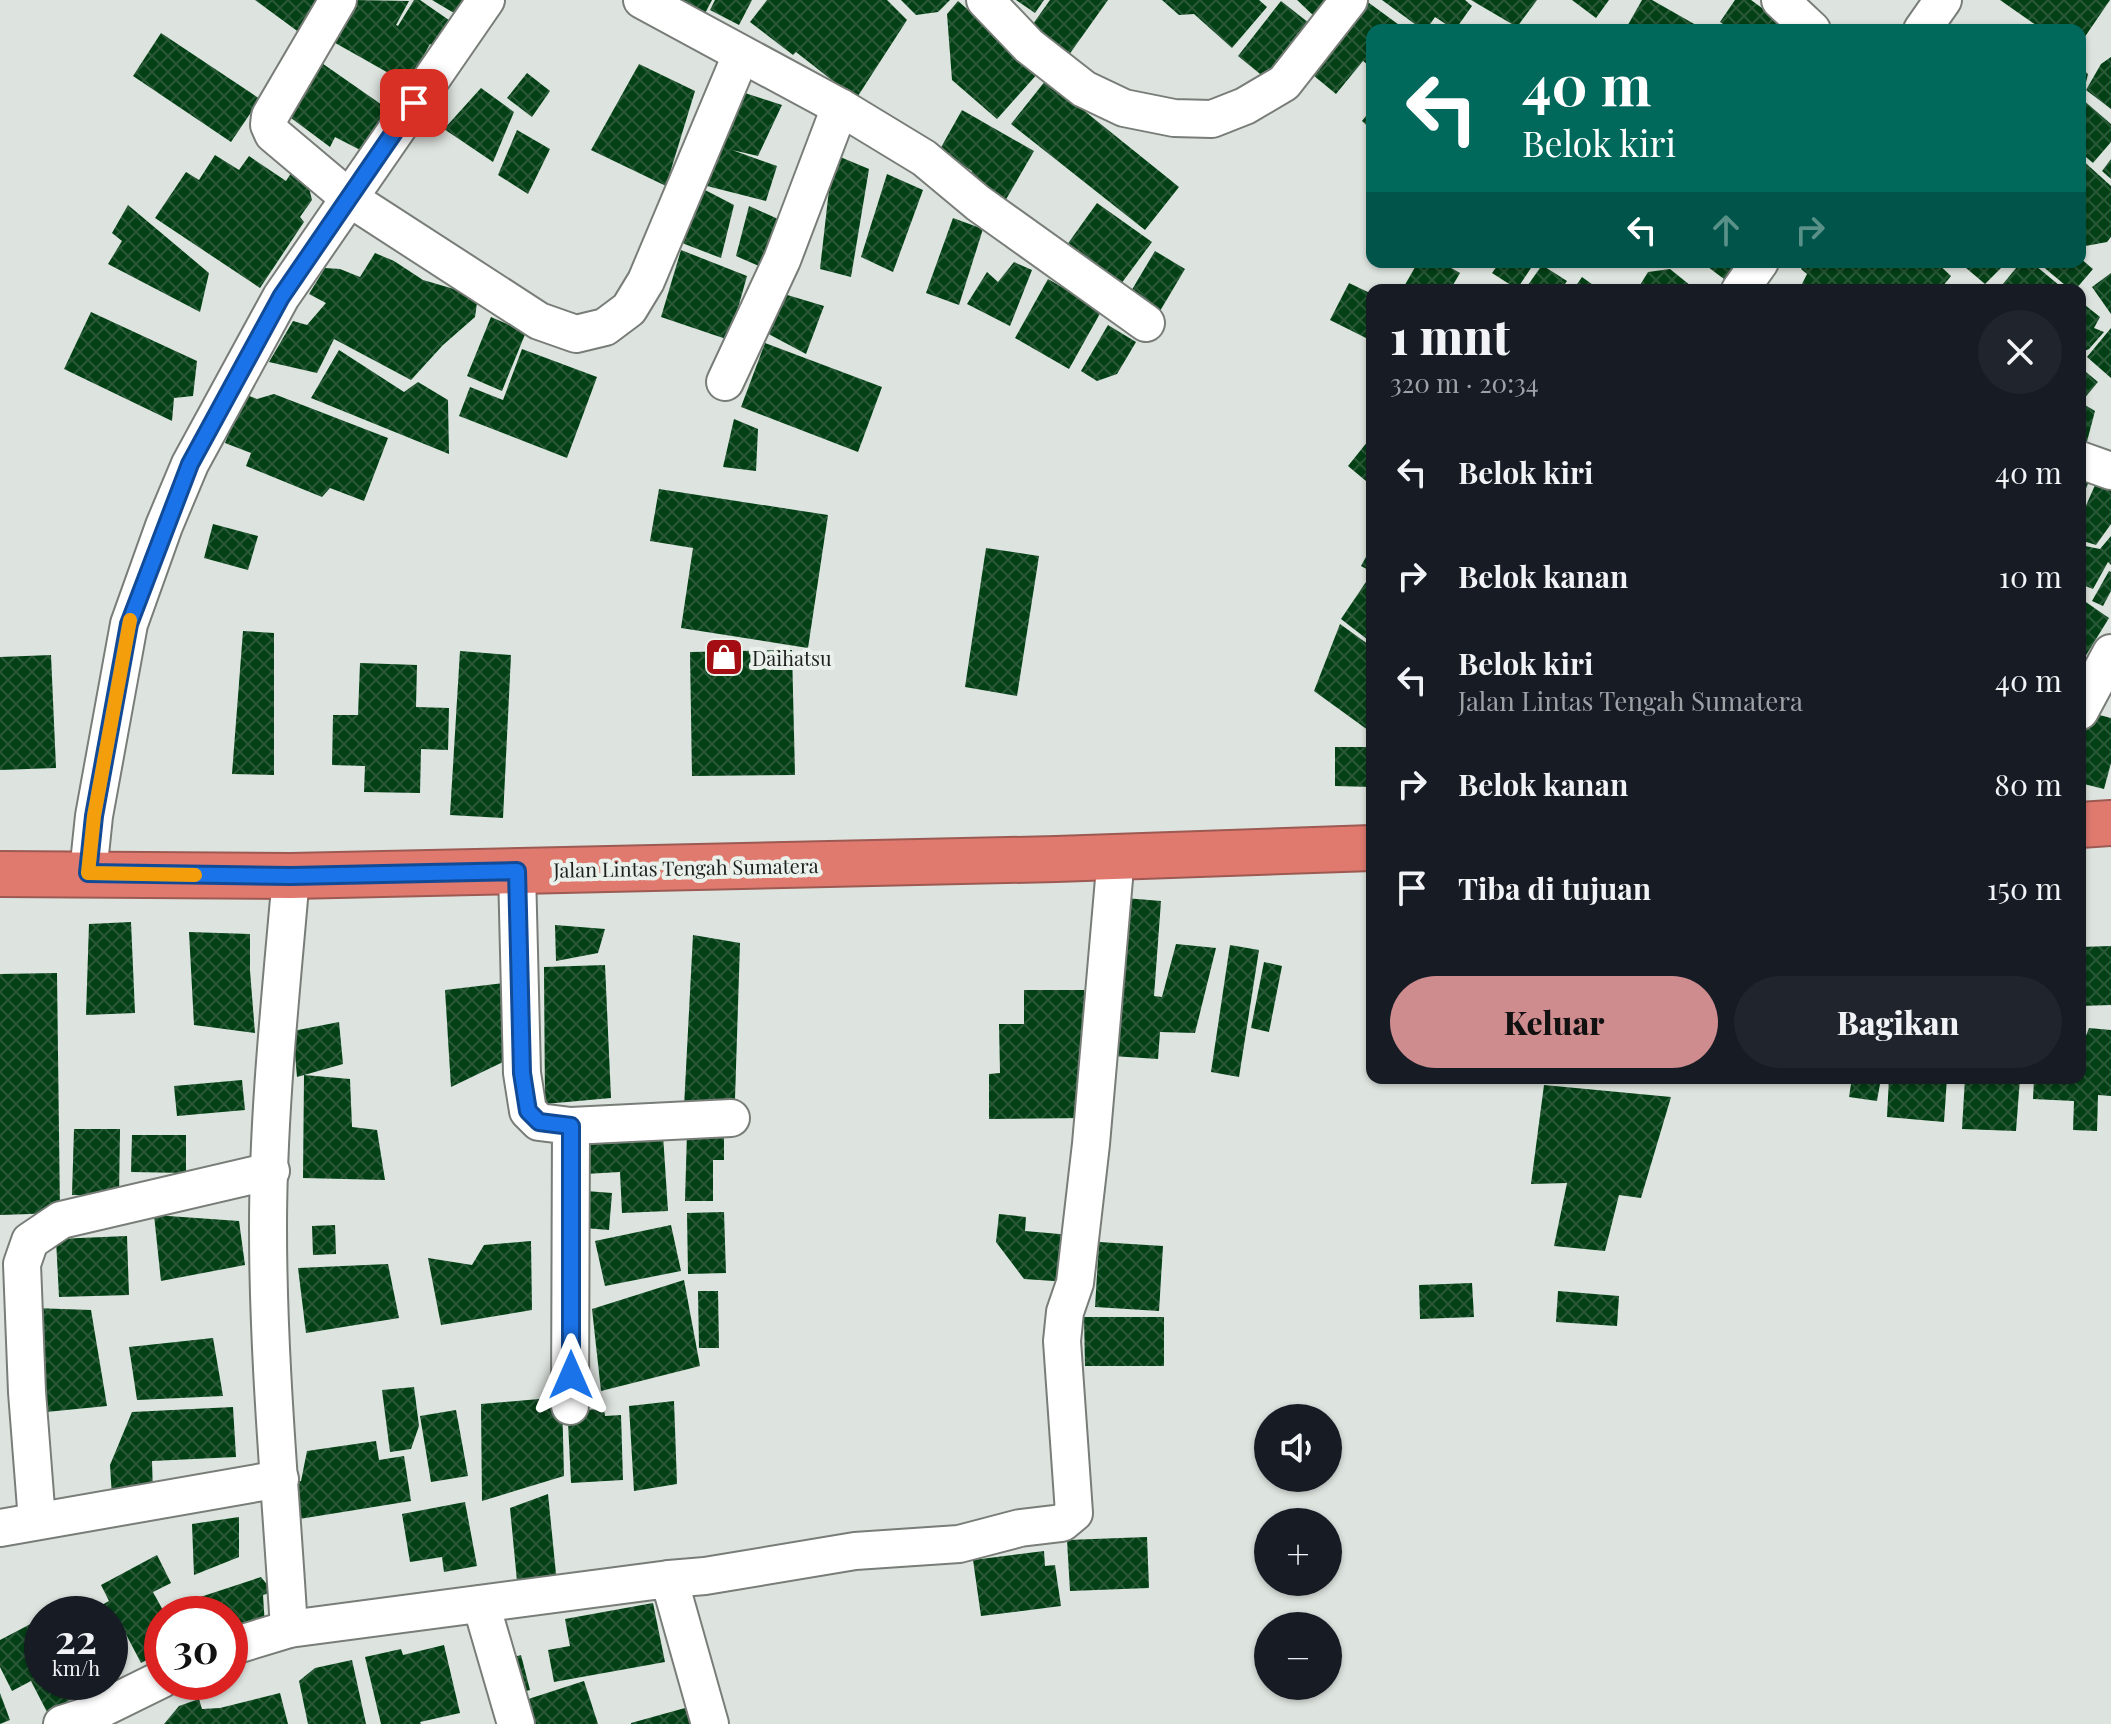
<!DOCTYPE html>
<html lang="id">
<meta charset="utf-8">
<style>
body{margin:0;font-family:"Playfair Display",serif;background:#20242c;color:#f1f3f6;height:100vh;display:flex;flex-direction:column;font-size:30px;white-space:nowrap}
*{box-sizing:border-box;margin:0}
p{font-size:26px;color:#9ea1a6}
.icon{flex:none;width:44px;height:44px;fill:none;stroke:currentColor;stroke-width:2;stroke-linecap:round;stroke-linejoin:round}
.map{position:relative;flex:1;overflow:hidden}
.sheet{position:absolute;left:1366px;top:284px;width:720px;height:800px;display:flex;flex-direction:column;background:#171b24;border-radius:16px;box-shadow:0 2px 6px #0004}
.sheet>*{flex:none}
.top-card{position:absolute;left:1366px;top:24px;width:720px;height:244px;border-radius:16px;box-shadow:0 2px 6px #0004;background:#00695c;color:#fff;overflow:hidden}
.fabs{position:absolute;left:1254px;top:1404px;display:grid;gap:16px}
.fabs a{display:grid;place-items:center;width:88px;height:88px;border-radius:50%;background:#171b24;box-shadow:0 2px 6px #0004;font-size:40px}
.speed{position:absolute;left:24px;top:1596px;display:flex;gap:16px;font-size:40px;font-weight:700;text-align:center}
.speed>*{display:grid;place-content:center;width:104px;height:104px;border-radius:50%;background:#171b24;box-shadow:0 2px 6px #0004;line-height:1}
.speed small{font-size:20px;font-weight:400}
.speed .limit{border:12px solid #d22;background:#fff;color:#111}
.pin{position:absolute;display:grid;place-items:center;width:68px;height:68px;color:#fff;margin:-34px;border-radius:16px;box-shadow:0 4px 12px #0006}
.me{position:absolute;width:88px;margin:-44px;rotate:0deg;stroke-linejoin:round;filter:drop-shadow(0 0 6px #0008)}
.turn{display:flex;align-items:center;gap:28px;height:168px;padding:0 24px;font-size:36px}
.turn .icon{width:104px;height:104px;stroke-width:2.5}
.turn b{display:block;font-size:56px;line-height:68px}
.lanes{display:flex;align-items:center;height:76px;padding:0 24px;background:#0003;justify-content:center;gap:40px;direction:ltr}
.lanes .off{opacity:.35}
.round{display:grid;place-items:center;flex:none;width:84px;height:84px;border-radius:42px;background:#20242c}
.overview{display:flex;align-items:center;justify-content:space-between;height:136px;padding:0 24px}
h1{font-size:48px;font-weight:800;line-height:60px}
.primary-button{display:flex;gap:16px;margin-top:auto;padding:16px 24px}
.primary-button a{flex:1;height:92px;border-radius:48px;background:#ce8c8f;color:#111;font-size:32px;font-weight:800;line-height:92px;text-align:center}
.primary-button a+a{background:#20242c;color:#f1f3f6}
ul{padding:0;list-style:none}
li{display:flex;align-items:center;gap:24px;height:104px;padding:0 24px}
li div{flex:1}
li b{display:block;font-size:30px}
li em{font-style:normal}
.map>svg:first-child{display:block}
.building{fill:url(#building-cross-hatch)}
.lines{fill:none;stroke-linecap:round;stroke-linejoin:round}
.minor-casing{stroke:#787d78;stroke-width:40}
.highway-casing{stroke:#9c5a53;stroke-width:48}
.minor{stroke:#fff;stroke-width:36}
.highway{stroke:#e07a6f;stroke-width:44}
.route-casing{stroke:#114b97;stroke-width:20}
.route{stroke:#1a73e8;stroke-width:14}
.slow{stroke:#f59e0b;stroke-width:14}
.labels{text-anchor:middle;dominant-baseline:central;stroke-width:8;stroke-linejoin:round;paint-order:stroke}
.poi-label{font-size:20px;fill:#1e201e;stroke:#eaf1eb;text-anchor:start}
.street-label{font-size:20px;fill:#1e201e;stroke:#eaf1eb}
</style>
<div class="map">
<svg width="2111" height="1724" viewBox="0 0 2111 1724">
<defs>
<pattern id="building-cross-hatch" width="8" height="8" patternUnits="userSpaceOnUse" patternTransform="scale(2)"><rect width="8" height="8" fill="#044016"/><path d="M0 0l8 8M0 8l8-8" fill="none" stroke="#295937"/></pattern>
</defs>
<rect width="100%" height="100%" fill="#dde3de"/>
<g class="building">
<polygon points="255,0 317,0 300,33"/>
<polygon points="352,0 409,1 396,25 398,26 414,0 420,0 456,25 443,52 430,44 408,84 330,40"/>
<polygon points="432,0 469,0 454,13"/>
<polygon points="661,0 712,0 701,21"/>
<polygon points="715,0 752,0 739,25 710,10"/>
<polygon points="767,0 887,0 907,20 856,99 796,52 793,55 750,22"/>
<polygon points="901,0 950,0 938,12 916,15"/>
<polygon points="1016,0 1044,0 1035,13"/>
<polygon points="1050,0 1108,0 1066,59 1028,31"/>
<polygon points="1162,0 1259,0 1267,7 1232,48 1194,14 1179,15"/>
<polygon points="1297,0 1334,0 1317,19"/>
<polygon points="1365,0 1406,30 1372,30 1372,68 1363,61 1336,94 1302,66"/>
<polygon points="1382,0 1465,0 1472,6 1455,30 1435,17 1426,30 1423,30"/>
<polygon points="1471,0 1537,0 1517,27"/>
<polygon points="1572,0 1609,0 1596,18"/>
<polygon points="1642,0 1652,0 1696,25 1693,30 1625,30"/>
<polygon points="1735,0 1751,0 1788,27 1787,30 1732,30 1720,22"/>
<polygon points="2000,0 2110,0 2080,44 2080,30 2043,30"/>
<polygon points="958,1 1039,72 997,119 952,80 947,14"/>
<polygon points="1281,1 1314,27 1270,82 1238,56"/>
<polygon points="161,33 260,99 231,142 133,76"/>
<polygon points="2111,57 2111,109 2086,90 2101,64"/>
<polygon points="316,59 395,114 366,153 335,137 330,147 283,112"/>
<polygon points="639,64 695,91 666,186 591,150"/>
<polygon points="2080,67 2088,74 2082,99 2111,124 2111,142 2093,163 2080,152"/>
<polygon points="527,73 550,91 532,117 507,98"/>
<polygon points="1046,80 1179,187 1145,230 1011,124"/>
<polygon points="481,88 514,112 493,162 444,129"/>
<polygon points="736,90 782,105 758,156 732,150 777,166 766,201 703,185 723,147 712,144"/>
<polygon points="1372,108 1372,130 1362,121"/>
<polygon points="962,110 1034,151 1001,208 963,187 972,171 939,151"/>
<polygon points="517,130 550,149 528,194 498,175"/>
<polygon points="833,154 869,169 851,277 820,269"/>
<polygon points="215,155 239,170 249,156 286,181 291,173 308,184 312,200 300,217 304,222 260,288 155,218 186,172 199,180"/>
<polygon points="2080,158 2111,186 2111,237 2107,242 2080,247"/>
<polygon points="2111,159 2111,179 2102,171"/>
<polygon points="887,174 923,190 893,272 861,257"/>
<polygon points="705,190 734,205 721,258 682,243"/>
<polygon points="1097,203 1152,242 1118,288 1064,249"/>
<polygon points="128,205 209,273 200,312 108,264 122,241 112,233"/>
<polygon points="749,206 778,219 766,269 736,256"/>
<polygon points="953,218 983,229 959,305 926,293"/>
<polygon points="681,250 747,276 729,340 661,317"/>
<polygon points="1155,251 1185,269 1157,316 1127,298"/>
<polygon points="375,253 394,261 423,280 478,296 475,317 443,345 411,380 334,339 317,373 269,362 293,321 307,325 326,303 309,294 325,268 340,269 360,277"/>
<polygon points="2080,258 2093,269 2075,290 2071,290 2041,265 2044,262 2080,262"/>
<polygon points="1014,262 1032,270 1010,326 967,304 987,272 998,282"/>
<polygon points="1418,262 1441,262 1460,273 1450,290 1402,290"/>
<polygon points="1500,262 1535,262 1517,289 1492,273"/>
<polygon points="1712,262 1743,262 1728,282 1708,267"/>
<polygon points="1807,262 1936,262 1951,276 1943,286 1948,290 1799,290 1807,274 1801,269"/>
<polygon points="1959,262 2007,262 1985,284"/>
<polygon points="2021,262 2031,262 2065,290 1998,290"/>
<polygon points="1542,265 1567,281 1561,290 1536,290 1528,285"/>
<polygon points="1670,269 1696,290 1637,290 1648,272"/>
<polygon points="2111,273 2111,314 2092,287"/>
<polygon points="1582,277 1600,290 1573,290"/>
<polygon points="1048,279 1102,310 1069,369 1015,338"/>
<polygon points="1349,283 1372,294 1372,341 1330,320"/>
<polygon points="774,291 824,306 806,354 763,331"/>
<polygon points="2080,301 2100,317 2094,328 2104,332 2089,349 2080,353"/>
<polygon points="91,312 197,361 193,396 174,398 172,421 64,369"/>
<polygon points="491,317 526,332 502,391 467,376"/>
<polygon points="1108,325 1136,342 1117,374 1097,381 1081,371"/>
<polygon points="2111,328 2111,378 2087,357"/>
<polygon points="765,343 882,387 858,452 741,407"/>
<polygon points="522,349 597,377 567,458 459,416 470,387 503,400"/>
<polygon points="339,350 404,392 418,382 448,400 449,454 311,398"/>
<polygon points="2080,367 2098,382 2083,400 2080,398"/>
<polygon points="244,394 257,399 274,394 388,438 364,501 330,488 322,497 246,466 251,453 225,443"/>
<polygon points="2080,402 2095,411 2085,449 2080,448"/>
<polygon points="734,419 758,429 756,471 723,467"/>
<polygon points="1372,436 1372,486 1348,466"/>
<polygon points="2100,474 2111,479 2111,524 2096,545 2080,540 2080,519"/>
<polygon points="2080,475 2090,478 2084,494 2080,493"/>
<polygon points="659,489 828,515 808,648 681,628 693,548 650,541"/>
<polygon points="213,524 258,536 248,570 204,558"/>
<polygon points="2111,536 2111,565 2108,562 2093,589 2080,584 2080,545 2100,549"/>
<polygon points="1372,546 1372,572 1361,566"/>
<polygon points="986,548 1039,556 1017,696 965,687"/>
<polygon points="2109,571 2111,572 2111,591 2103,606 2092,601"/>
<polygon points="1368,579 1372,582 1372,643 1341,619"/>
<polygon points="2080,598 2109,618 2080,665"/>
<polygon points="1340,624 1372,647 1372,733 1314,691"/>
<polygon points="243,631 274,633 274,775 232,774"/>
<polygon points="792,650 795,775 692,776 690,652"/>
<polygon points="460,651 511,655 503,818 450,815"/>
<polygon points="51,655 56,768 0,770 0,657"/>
<polygon points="360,663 417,665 416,707 449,708 448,750 421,749 420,793 364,792 365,766 332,765 333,715 358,715"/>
<polygon points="2088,712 2111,718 2111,763 2104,789 2080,783 2080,743"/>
<polygon points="1335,747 1372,747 1372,787 1335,786"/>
<polygon points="1125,898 1161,901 1154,996 1162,997 1176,944 1216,948 1195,1033 1160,1032 1158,1059 1112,1056"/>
<polygon points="131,922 135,1013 86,1015 89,924"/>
<polygon points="555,925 605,929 598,953 556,961"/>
<polygon points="189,932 250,934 250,971 255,1033 194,1025"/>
<polygon points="693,935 740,943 735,1099 684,1107"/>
<polygon points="1230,945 1259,950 1239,1077 1211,1072"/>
<polygon points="2111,946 2111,1005 2080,1006 2080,947"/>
<polygon points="1264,962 1282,966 1269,1032 1251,1028"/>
<polygon points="605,965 611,1098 545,1104 544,967"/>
<polygon points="57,973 60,1213 0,1215 0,974"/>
<polygon points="504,983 503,1062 451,1087 445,990"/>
<polygon points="1024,990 1084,990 1085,1118 989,1119 989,1074 1000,1073 999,1024 1024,1024"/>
<polygon points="339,1022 343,1064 297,1077 293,1031"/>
<polygon points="2089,1028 2111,1030 2111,1096 2098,1095 2097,1131 2073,1130 2074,1101 2033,1099 2034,1078 2080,1078 2080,1038 2085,1038"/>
<polygon points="304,1075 350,1079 352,1127 377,1130 385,1180 303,1178"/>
<polygon points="1852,1078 1881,1078 1877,1101 1849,1097"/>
<polygon points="1889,1078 1947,1078 1944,1122 1887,1117"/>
<polygon points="1965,1078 2020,1078 2016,1131 1962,1129"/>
<polygon points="242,1080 245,1110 177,1116 174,1086"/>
<polygon points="1544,1085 1671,1097 1641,1198 1619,1195 1605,1251 1554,1246 1567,1183 1531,1184"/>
<polygon points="74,1129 120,1129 119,1196 72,1195"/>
<polygon points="687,1132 724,1133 724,1160 713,1160 713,1201 685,1201"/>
<polygon points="132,1135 186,1135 186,1173 131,1172"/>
<polygon points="663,1135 668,1211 622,1213 620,1172 585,1174 583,1140"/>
<polygon points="586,1191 612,1193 609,1230 584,1228"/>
<polygon points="724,1212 726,1273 688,1274 687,1213"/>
<polygon points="999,1214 1026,1217 1025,1231 1071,1235 1069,1282 1024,1279 996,1242"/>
<polygon points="154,1215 239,1221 245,1265 161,1281"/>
<polygon points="335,1225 336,1254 313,1255 312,1226"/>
<polygon points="671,1225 681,1271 605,1286 595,1241"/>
<polygon points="127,1236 129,1295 59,1297 56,1239"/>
<polygon points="531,1241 532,1310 441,1325 428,1258 472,1265 484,1245"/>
<polygon points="1099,1242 1163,1246 1159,1311 1095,1307"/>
<polygon points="388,1264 399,1318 306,1333 298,1268"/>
<polygon points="684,1280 700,1366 601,1391 592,1309"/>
<polygon points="1472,1283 1474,1317 1420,1319 1419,1285"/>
<polygon points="698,1291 718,1291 719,1348 699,1348"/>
<polygon points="1558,1291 1619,1296 1617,1326 1556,1322"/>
<polygon points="34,1308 91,1310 107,1406 36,1413"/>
<polygon points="1084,1317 1164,1317 1164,1366 1085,1366"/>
<polygon points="213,1338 223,1396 137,1400 129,1347"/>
<polygon points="414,1387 419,1426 411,1449 390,1452 382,1390"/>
<polygon points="562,1397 564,1476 482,1501 481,1404"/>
<polygon points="674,1401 677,1484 634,1491 629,1406"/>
<polygon points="233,1407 236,1457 152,1461 153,1494 112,1497 110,1465 132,1412"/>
<polygon points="604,1409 605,1416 621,1415 623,1480 571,1483 568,1422 579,1422 579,1410"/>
<polygon points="456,1410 468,1476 431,1482 420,1416"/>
<polygon points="376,1441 379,1460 404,1456 411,1501 293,1520 287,1483 301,1481 307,1451"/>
<polygon points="548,1494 556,1574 517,1581 510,1508"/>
<polygon points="465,1502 477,1566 444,1572 442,1557 410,1562 402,1514"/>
<polygon points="239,1517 239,1557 194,1575 192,1524"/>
<polygon points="1147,1537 1149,1588 1070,1591 1067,1540"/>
<polygon points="1044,1551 1045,1566 1055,1565 1061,1606 981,1616 973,1560"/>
<polygon points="157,1555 171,1583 153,1592 165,1614 162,1614 162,1652 141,1663 117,1617 127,1658 116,1663 110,1650 110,1614 98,1614 100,1606 109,1601 101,1585"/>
<polygon points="261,1577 273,1592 263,1595 265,1626 230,1632 230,1614 188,1614 185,1602"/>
<polygon points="653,1603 665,1662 554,1682 548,1650 570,1646 565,1619"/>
<polygon points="42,1618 42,1682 96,1682 98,1685 47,1712 31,1681 12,1691 0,1667 0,1640"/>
<polygon points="444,1645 460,1713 420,1722 421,1724 381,1724 365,1657 401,1649 403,1655"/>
<polygon points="521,1655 530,1690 516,1694 506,1659"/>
<polygon points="352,1660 366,1724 308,1724 299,1681 315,1668"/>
<polygon points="584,1681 598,1724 527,1724 519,1702"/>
<polygon points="0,1693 10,1720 0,1724"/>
<polygon points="280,1693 288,1724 164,1724 179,1706 199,1699 202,1709 220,1708"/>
<polygon points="685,1708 690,1724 631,1724 631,1723"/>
</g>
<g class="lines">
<g class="minor-casing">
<g id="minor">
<polyline points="338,0 270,116 269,125 273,134 349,198 539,321 576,334 605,327 629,309 646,281 741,55"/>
<polyline points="642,0 840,107 924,158 978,203 1146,323"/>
<polyline points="985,0 1029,46 1084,89 1124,108 1174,118 1212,119 1245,106 1284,83 1349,0"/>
<polyline points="1780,0 1812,30"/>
<polyline points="1922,30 1943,0"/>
<polyline points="1740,290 1760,262"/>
<polyline points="725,382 782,260 840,107"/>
<polyline points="2080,460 2111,471"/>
<polyline points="2080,711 2111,653"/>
<polyline points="517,871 522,1073 528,1111 539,1122 571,1126 570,1406"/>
<polyline points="88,873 94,816 129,624 164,526 190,464 281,297 486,0"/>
<polyline points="571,1126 731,1118"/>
<polyline points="37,1521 27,1392 22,1264 30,1241 61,1220 271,1171"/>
<polyline points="0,1528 280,1479"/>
<polyline points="669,1579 705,1576 855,1551 959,1544 1020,1528 1062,1523 1074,1513 1062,1341 1065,1312 1075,1283 1091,1144 1116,856"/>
<polyline points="481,1604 516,1724"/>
<path d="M289 1629C281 1496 268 1362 268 1228 268 1111 281 993 291 876"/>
<polyline points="230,1647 289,1629 669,1579 710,1724"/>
<polyline points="62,1724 87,1716 162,1679"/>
</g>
</g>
<g class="highway-casing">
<g id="highway">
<polyline points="2080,825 2111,823"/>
<polyline points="0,874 291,876 1056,859 1372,848"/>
</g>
</g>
<use href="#minor" class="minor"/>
<use href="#highway" class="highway"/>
</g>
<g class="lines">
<g class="route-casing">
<polyline id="route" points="414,103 281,297 190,464 129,624 94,816 88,873 291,876 517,871 522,1073 528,1111 539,1122 571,1126 571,1375"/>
</g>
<use href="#route" class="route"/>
<polyline class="slow" points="130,620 94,816 88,873 195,875"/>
</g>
<defs>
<g id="shop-square" transform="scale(2)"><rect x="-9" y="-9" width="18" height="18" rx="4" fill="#a40d12" stroke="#eaf1eb"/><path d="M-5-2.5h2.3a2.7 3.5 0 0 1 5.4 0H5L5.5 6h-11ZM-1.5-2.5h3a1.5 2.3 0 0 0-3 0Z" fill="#fff"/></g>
</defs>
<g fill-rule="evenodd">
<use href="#shop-square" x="724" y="657"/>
</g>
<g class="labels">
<g class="poi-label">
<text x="752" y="657">Daihatsu</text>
</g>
<g class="street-label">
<text transform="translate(686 867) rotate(-1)">Jalan Lintas Tengah Sumatera</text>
</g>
</g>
</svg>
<div class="fabs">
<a><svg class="icon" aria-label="sound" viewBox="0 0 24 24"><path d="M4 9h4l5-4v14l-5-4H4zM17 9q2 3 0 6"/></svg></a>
<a>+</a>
<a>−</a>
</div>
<div class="speed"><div>22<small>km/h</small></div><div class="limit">30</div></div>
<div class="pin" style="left:414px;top:103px;background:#d93025"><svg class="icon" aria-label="arrive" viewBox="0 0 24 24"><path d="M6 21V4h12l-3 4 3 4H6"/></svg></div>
<svg class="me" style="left:571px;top:1375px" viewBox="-20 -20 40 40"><path d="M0-17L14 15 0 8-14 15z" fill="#1a73e8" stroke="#fff" stroke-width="4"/></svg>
<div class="top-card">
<div class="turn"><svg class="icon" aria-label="left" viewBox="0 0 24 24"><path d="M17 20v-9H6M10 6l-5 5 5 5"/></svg><div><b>40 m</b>Belok kiri</div></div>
<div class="lanes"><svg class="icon" aria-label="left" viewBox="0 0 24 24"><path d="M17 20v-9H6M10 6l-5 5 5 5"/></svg><svg class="icon off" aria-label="ahead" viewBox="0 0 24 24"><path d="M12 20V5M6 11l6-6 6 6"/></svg><svg class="icon off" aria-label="right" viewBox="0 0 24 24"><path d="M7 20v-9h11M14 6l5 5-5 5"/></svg></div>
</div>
<section class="sheet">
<div class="overview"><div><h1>1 mnt</h1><p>320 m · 20:34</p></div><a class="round"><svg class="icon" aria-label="close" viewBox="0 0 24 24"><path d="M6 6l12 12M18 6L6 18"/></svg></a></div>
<ul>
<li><svg class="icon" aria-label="left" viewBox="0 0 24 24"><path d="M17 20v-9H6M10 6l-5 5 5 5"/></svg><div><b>Belok kiri</b></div><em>40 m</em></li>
<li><svg class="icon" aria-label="right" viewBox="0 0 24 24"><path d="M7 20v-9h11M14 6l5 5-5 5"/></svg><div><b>Belok kanan</b></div><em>10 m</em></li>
<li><svg class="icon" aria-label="left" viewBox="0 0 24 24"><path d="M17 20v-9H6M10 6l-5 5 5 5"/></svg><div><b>Belok kiri</b><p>Jalan Lintas Tengah Sumatera</p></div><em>40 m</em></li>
<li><svg class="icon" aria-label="right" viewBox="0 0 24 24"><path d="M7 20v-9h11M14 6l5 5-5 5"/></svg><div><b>Belok kanan</b></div><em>80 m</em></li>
<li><svg class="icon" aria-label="arrive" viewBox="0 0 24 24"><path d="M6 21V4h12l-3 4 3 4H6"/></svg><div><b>Tiba di tujuan</b></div><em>150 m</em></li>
</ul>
<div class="primary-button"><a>Keluar</a><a>Bagikan</a></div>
</section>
</div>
